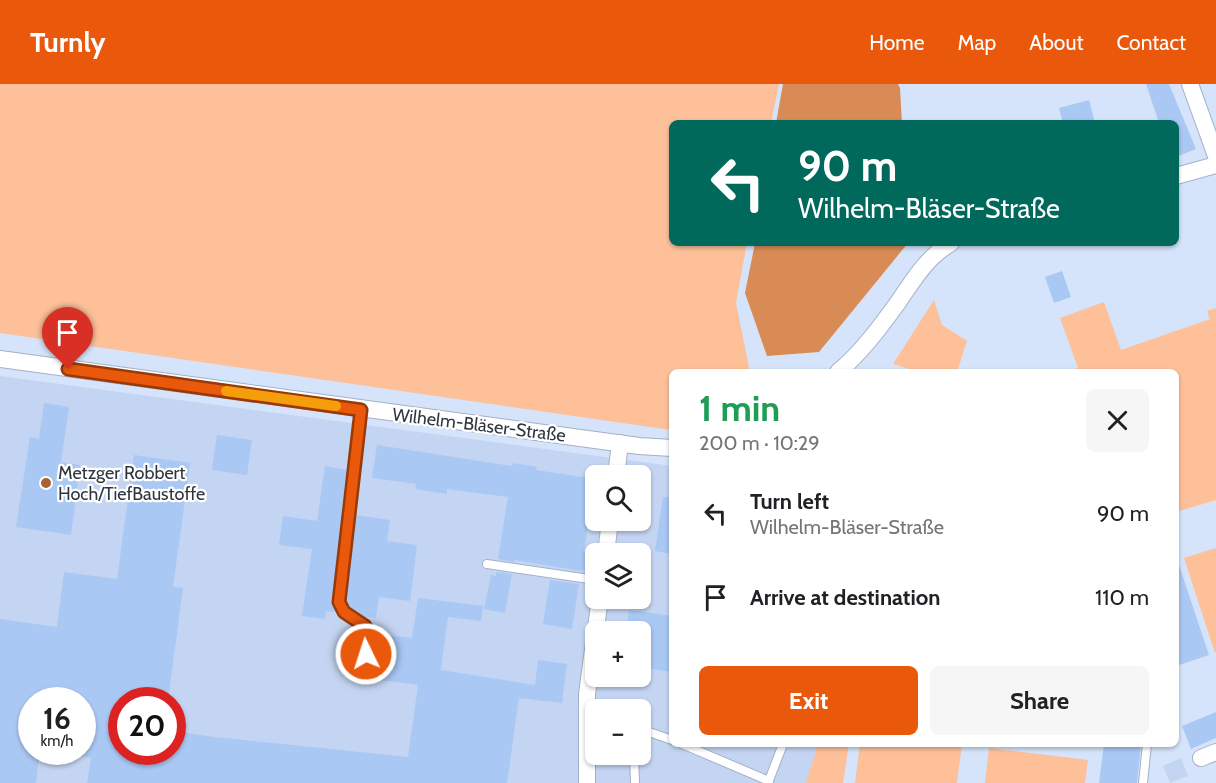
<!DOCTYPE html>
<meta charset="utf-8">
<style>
body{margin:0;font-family:Cabin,sans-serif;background:#f6f6f6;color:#202124;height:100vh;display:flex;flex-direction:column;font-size:22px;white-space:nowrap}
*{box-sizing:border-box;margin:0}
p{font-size:20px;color:#757577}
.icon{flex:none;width:33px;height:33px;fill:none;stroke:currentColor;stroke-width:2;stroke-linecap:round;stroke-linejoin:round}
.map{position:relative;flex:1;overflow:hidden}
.side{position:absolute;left:669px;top:285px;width:510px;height:378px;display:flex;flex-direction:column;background:#fff;border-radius:9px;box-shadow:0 2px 4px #0004}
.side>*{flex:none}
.banner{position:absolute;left:669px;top:36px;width:510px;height:126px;border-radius:9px;box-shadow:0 2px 4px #0004;background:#00695c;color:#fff;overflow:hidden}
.tools{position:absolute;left:585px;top:381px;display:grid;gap:12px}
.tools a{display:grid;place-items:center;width:66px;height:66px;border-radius:9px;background:#fff;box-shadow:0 2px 4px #0004;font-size:30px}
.speed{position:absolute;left:18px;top:603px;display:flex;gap:12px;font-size:30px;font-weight:700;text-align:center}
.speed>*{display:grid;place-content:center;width:78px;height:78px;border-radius:50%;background:#fff;box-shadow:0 2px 4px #0004;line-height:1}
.speed small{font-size:15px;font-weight:400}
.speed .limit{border:9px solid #d22;background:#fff;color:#111}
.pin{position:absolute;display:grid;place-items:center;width:51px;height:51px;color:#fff;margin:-62px -26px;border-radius:50% 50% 50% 0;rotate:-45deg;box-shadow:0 0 6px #0007}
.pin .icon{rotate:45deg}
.me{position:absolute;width:66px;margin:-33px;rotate:356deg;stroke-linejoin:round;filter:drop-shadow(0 0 4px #0008)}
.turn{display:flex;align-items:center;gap:21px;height:126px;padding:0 30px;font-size:27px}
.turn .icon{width:78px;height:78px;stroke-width:2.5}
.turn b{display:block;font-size:42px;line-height:51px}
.round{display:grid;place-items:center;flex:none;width:63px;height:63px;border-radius:9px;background:#f6f6f6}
.headline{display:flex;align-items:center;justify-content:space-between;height:102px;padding:0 30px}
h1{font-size:36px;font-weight:700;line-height:45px;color:#1e9e55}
.primary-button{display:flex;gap:12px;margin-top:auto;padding:12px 30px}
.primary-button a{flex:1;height:69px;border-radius:9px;background:#ea580c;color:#fff;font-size:24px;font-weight:700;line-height:69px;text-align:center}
.primary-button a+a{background:#f6f6f6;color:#202124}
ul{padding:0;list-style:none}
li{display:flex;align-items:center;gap:18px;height:84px;padding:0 30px}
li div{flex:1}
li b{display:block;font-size:22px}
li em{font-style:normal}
header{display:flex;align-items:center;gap:36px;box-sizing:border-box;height:84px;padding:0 30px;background:#ea580c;color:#fff}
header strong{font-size:28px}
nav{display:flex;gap:33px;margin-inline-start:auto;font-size:21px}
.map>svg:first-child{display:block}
.built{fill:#c3d5f2;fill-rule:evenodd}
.green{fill:#fdc099}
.forest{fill:#d98b56}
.building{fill:#aac8f4}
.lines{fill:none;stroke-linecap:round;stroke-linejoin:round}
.service-casing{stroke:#a2b1c7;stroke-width:10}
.minor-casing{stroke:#a2b1c7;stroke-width:18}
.service{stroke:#fff;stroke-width:8}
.minor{stroke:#fff;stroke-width:16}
.route-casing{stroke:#983908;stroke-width:15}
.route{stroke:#ea580c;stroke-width:10}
.slow{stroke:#f59e0b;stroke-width:10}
.poi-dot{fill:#a76333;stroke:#fff;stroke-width:2}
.labels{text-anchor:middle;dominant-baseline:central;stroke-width:4.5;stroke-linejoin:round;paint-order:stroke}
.street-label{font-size:18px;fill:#30363f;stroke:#fff}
.poi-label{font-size:18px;fill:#30363f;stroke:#fff;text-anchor:start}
</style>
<header>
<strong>Turnly</strong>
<nav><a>Home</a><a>Map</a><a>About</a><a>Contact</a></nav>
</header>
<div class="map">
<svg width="1216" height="699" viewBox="0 0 1216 699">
<rect width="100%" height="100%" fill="#d5e4fb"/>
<g class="built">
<path d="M0 292 672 382V660H818L806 699H0ZM596 392H640V436H596ZM596 470H640V514H596ZM596 548H640V592H596ZM32 616H82V668H32ZM122 616H172V668H122ZM596 626H640V670H596Z"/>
<polygon points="1181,674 1188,692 1170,699 1163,682"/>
</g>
<g class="green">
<polygon points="0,0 779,0 771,39 672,39 672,159 747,159 736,219 750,288 672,288 671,346 0,249"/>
<polygon points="934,216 942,241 967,257 957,288 918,288 893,280"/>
<polygon points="1104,218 1121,266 1210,235 1207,227 1216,224 1216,416 1176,428 1176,288 1067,288 1078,284 1060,234"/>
<polygon points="1216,464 1216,568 1215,569 1184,474"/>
<polygon points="818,660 849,660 843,699 806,699"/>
<polygon points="860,660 962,660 957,699 855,699"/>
<polygon points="989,664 1088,676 1085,699 985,699"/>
</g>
<g class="forest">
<polygon points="783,0 898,0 900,4 902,39 776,39"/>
<polygon points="755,159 908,159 819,268 767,272 745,209"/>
</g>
<g class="building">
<polygon points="1146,0 1169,0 1196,65 1176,73 1176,39 1159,39"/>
<polygon points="1089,16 1095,39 1063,39 1059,24"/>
<polygon points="1062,187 1071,213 1054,219 1045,193"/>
<polygon points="44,319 69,323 61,378 80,381 71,451 16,443 30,353 39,355"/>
<polygon points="217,351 252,356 247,391 212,386"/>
<polygon points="377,361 512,382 513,379 537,383 536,386 595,395 584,468 591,469 589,487 581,486 581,487 515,476 514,478 498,475 508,413 447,405 447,410 415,405 416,400 372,394"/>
<polygon points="134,371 190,379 173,503 183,504 168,616 122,616 122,668 172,668 172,647 214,653 408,673 418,601 380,596 386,551 412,554 418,514 483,522 481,537 448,533 441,586 535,601 538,576 567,580 562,619 519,614 507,699 87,699 91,674 82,672 82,616 32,616 32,668 40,668 36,699 0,699 0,535 57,543 64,488 117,495"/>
<polygon points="325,382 347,386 341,429 343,429 333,517 337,528 326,527 325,535 302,532 312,465 279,461 283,432 317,437"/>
<polygon points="663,413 672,413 672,470 655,467"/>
<polygon points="355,431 390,436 387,457 417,461 410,517 379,513 376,534 361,532 349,524 346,517"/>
<polygon points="1179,481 1209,571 1176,582 1176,482"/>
<polygon points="496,488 512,490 505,529 484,525 491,491 496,492"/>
<polygon points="550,496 579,500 572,545 543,540"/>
<polygon points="629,526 672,532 672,588 640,583 640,548 626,548"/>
<polygon points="1216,628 1216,654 1191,665 1182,642"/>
<polygon points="1104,660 1141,660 1137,699 1099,699"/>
</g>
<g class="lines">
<g class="service-casing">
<g id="service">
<polyline points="361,326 339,518 344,528 365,542 369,549 364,592"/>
<polyline points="487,480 596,496"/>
<polyline points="640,651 649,648 672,656"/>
<polyline points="682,660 769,697"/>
<polyline points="634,670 635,699"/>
<polyline points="768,699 783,660"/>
<polyline points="1143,699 1147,660"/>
</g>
</g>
<g class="minor-casing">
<g id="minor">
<polyline points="1190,0 1216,72"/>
<polyline points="1176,92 1216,81"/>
<polyline points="0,275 639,362 672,364"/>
<path d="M838 288C862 268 881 242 899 217 914 195 927 173 951 159"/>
<polyline points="616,392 620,359"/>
<polyline points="606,470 610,436"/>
<polyline points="1201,674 1216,668"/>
<polyline points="587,699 587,610 600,514"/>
</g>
</g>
<use href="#service" class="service"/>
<use href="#minor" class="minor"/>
</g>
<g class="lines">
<g class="route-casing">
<polyline id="route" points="68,285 361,326 339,518 344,528 365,542 369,549 366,570"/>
</g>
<use href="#route" class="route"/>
<polyline class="slow" points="226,307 336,322"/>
</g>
<circle class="poi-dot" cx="46" cy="399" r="6"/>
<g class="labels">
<g class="street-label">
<text transform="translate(479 341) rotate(7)">Wilhelm-Bläser-Straße</text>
</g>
<g class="poi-label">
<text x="58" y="389">Metzger Robbert<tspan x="58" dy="21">Hoch/TiefBaustoffe</tspan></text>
</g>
</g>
</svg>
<div class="tools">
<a><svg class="icon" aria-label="search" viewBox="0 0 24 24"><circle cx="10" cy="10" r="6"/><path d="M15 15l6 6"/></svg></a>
<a><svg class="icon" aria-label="layers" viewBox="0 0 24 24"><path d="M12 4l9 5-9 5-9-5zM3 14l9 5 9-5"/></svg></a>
<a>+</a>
<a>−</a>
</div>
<div class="speed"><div>16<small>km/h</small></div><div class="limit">20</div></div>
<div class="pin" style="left:68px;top:285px;background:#d93025"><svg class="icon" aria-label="arrive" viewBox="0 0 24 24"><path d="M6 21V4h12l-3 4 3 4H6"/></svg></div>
<svg class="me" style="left:366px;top:570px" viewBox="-20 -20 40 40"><circle r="17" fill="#ea580c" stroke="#fff" stroke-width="3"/><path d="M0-11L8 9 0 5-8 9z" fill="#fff"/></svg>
<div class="banner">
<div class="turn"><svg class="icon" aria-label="left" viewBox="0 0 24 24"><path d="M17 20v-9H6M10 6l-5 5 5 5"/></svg><div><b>90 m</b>Wilhelm-Bläser-Straße</div></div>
</div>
<section class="side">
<div class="headline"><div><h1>1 min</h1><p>200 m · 10:29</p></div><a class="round"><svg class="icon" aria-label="close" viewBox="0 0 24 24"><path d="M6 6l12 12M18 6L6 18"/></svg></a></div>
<ul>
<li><svg class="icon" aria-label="left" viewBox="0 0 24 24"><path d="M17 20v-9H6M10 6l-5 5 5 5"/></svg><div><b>Turn left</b><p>Wilhelm-Bläser-Straße</p></div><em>90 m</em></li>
<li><svg class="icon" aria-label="arrive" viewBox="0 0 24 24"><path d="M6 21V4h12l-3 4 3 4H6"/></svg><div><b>Arrive at destination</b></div><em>110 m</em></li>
</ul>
<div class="primary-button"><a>Exit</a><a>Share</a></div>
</section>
</div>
